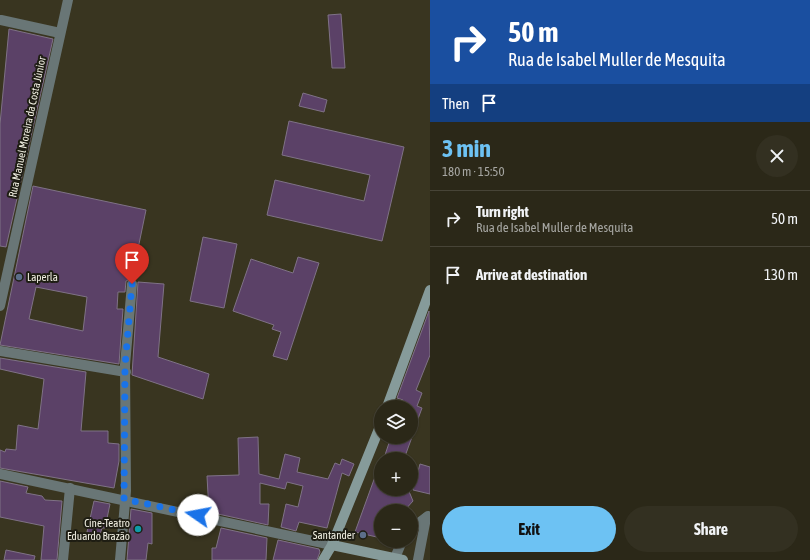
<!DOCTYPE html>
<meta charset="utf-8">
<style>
body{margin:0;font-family:"Asap Condensed",sans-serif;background:#333021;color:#f1f3f6;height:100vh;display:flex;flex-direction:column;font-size:15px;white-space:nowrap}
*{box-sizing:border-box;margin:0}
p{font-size:13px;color:#a6a6a2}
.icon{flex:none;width:22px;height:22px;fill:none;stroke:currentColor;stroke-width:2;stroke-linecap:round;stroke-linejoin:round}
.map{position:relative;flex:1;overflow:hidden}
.details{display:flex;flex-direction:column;background:#2b2818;width:380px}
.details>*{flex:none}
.guide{background:#1a4fa0;color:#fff;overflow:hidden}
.fabs{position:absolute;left:374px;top:400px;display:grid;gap:8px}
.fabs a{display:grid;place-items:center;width:44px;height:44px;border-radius:50%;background:#2b2818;box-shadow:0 1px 3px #0004,0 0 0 1px #474437;font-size:20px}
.pin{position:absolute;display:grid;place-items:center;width:34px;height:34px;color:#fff;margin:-41px -17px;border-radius:50% 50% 50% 0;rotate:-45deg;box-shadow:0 0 4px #0007}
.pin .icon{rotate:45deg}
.me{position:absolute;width:44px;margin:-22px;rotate:282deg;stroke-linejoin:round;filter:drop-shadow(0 0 3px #0008)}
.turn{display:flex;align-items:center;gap:14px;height:84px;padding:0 12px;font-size:18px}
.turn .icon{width:52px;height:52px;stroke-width:2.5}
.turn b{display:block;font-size:28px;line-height:34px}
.then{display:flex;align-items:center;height:38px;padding:0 12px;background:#0003;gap:8px;font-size:15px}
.round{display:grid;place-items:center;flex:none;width:42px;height:42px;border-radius:21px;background:#333021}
.overview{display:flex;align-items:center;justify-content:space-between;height:68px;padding:0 12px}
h1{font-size:24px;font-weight:700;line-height:30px;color:#6dc2f3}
.cta{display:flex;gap:8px;margin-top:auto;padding:8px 12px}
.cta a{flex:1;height:46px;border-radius:24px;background:#6dc2f3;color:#111;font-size:16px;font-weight:700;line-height:46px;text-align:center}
.cta a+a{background:#333021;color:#f1f3f6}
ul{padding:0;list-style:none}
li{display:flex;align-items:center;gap:12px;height:56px;padding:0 12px;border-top:1px solid #474437}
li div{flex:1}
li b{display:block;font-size:15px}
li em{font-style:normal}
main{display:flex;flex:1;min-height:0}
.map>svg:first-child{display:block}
.building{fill:#5b4167;stroke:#7f7286;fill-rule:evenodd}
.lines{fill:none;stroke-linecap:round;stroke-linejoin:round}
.minor{stroke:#697676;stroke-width:10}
.secondary{stroke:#869b9a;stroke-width:10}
.route{stroke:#1a73e8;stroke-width:7;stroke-dasharray:0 12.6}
.service-dot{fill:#5c6f8a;stroke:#1e1d13;stroke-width:1.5}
.culture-dot{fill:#0f9aa8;stroke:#1e1d13;stroke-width:1.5}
.labels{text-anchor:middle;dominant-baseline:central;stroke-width:4;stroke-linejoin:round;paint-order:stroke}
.street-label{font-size:11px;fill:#f2f0e3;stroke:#1e1d13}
.poi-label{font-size:11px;fill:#f2f0e3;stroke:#1e1d13;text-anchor:end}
</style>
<main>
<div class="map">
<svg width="430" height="560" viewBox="0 0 430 560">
<rect width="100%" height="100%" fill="#393520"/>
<g class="building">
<polygon points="341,14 345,68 332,68 328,15"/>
<polygon points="9,29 53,39 6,247 0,246 0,124"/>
<polygon points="303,93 327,100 324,112 299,106"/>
<polygon points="289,121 404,147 382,241 267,215 275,180 364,201 370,175 282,155"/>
<path d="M33 186 146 210 132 278 126 281 125 292H118L117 309H123L119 364 0 345ZM36 287 87 297 83 331 29 319Z"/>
<polygon points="203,237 237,244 224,308 190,301"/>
<polygon points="298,257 319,263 287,360 273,356 281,332 272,329 274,325 233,311 251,259 293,273"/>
<polygon points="138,282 164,284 158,357 209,374 203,399 132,375"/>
<polygon points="429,311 430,355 416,390 422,393 417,406 422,408 412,435 411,434 411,407 401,407 403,400 397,398"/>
<polygon points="0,358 86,372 81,431 108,431 108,443 119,444 119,461 114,488 0,468 0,450 5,452 6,449 16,450 18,425 38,429 44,379 0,369"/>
<polygon points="258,437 259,474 279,479 285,454 300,458 297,472 328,479 335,463 340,465 342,459 354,464 349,476 342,473 327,528 299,522 296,531 281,527 286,504 298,507 303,486 287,482 285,489 260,483 260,504 269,504 268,525 209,512 207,476 239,475 238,438"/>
<polygon points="391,437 412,437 404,459 384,458"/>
<polygon points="380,463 381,489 408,489 413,501 404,511 381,511 381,538 355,532"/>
<polygon points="420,464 430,467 430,494 413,490"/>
<polygon points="0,481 28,487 26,493 42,496 45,500 62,501 57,560 41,560 44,526 0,517"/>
<polygon points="94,501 110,504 105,528 102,528 100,535 87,532"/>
<polygon points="131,509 152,513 152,544 148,543 146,560 127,560"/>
<polygon points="221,528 267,538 266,560 212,560 212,548 216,548"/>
<polygon points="278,540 319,549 320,552 317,560 273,560"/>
<polygon points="6,550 35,556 34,560 4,560"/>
</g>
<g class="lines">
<g class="minor">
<polyline points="1,20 60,33"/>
<polyline points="0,306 68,0"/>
<polyline points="0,351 126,372"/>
<polyline points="0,474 332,545"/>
<polyline points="411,529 428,516"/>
<polyline points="395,558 402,541"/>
<polyline points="63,560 70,488"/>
<polyline points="120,560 126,491 125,365 132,284"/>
<polyline points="418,560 426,518"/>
</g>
<g class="secondary">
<polyline points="387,407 430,290"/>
<polyline points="332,545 403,560"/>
<polyline points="323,560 332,545 381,424"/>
</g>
</g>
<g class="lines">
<polyline class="route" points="132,284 125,366 124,499 198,515"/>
</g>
<g class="service-dot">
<circle cx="19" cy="277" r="4"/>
<circle cx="363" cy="535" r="4"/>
</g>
<circle class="culture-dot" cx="138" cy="529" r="4"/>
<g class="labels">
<g class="street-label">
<text transform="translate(27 127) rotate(-78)">Rua Manuel Moreira da Costa Júnior</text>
</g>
<g class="poi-label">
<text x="27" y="277" text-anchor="start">Laperla</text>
<text x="130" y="523">Cine-Teatro<tspan x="130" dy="13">Eduardo Brazão</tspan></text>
<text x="355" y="535">Santander</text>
</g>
</g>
</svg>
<div class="fabs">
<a><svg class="icon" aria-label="layers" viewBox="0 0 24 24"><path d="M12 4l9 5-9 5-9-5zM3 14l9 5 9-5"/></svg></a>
<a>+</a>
<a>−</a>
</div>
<div class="pin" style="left:132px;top:284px;background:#d93025"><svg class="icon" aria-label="arrive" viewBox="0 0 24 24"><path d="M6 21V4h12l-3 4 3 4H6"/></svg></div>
<svg class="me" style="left:198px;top:515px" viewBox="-20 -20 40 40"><circle r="19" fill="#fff"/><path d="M0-13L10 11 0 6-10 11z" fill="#1a73e8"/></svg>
</div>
<section class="details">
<div class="guide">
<div class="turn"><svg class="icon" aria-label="right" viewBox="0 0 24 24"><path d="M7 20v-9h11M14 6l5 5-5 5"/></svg><div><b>50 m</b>Rua de Isabel Muller de Mesquita</div></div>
<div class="then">Then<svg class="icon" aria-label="arrive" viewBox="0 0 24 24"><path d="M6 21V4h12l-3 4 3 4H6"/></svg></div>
</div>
<div class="overview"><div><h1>3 min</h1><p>180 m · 15:50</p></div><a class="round"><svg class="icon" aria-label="close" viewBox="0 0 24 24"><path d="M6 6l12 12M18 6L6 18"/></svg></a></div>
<ul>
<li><svg class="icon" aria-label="right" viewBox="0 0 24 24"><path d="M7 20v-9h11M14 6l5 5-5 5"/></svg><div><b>Turn right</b><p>Rua de Isabel Muller de Mesquita</p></div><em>50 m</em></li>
<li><svg class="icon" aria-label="arrive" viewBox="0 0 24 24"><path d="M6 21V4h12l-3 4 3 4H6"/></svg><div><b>Arrive at destination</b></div><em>130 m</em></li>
</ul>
<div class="cta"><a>Exit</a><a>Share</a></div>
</section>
</main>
